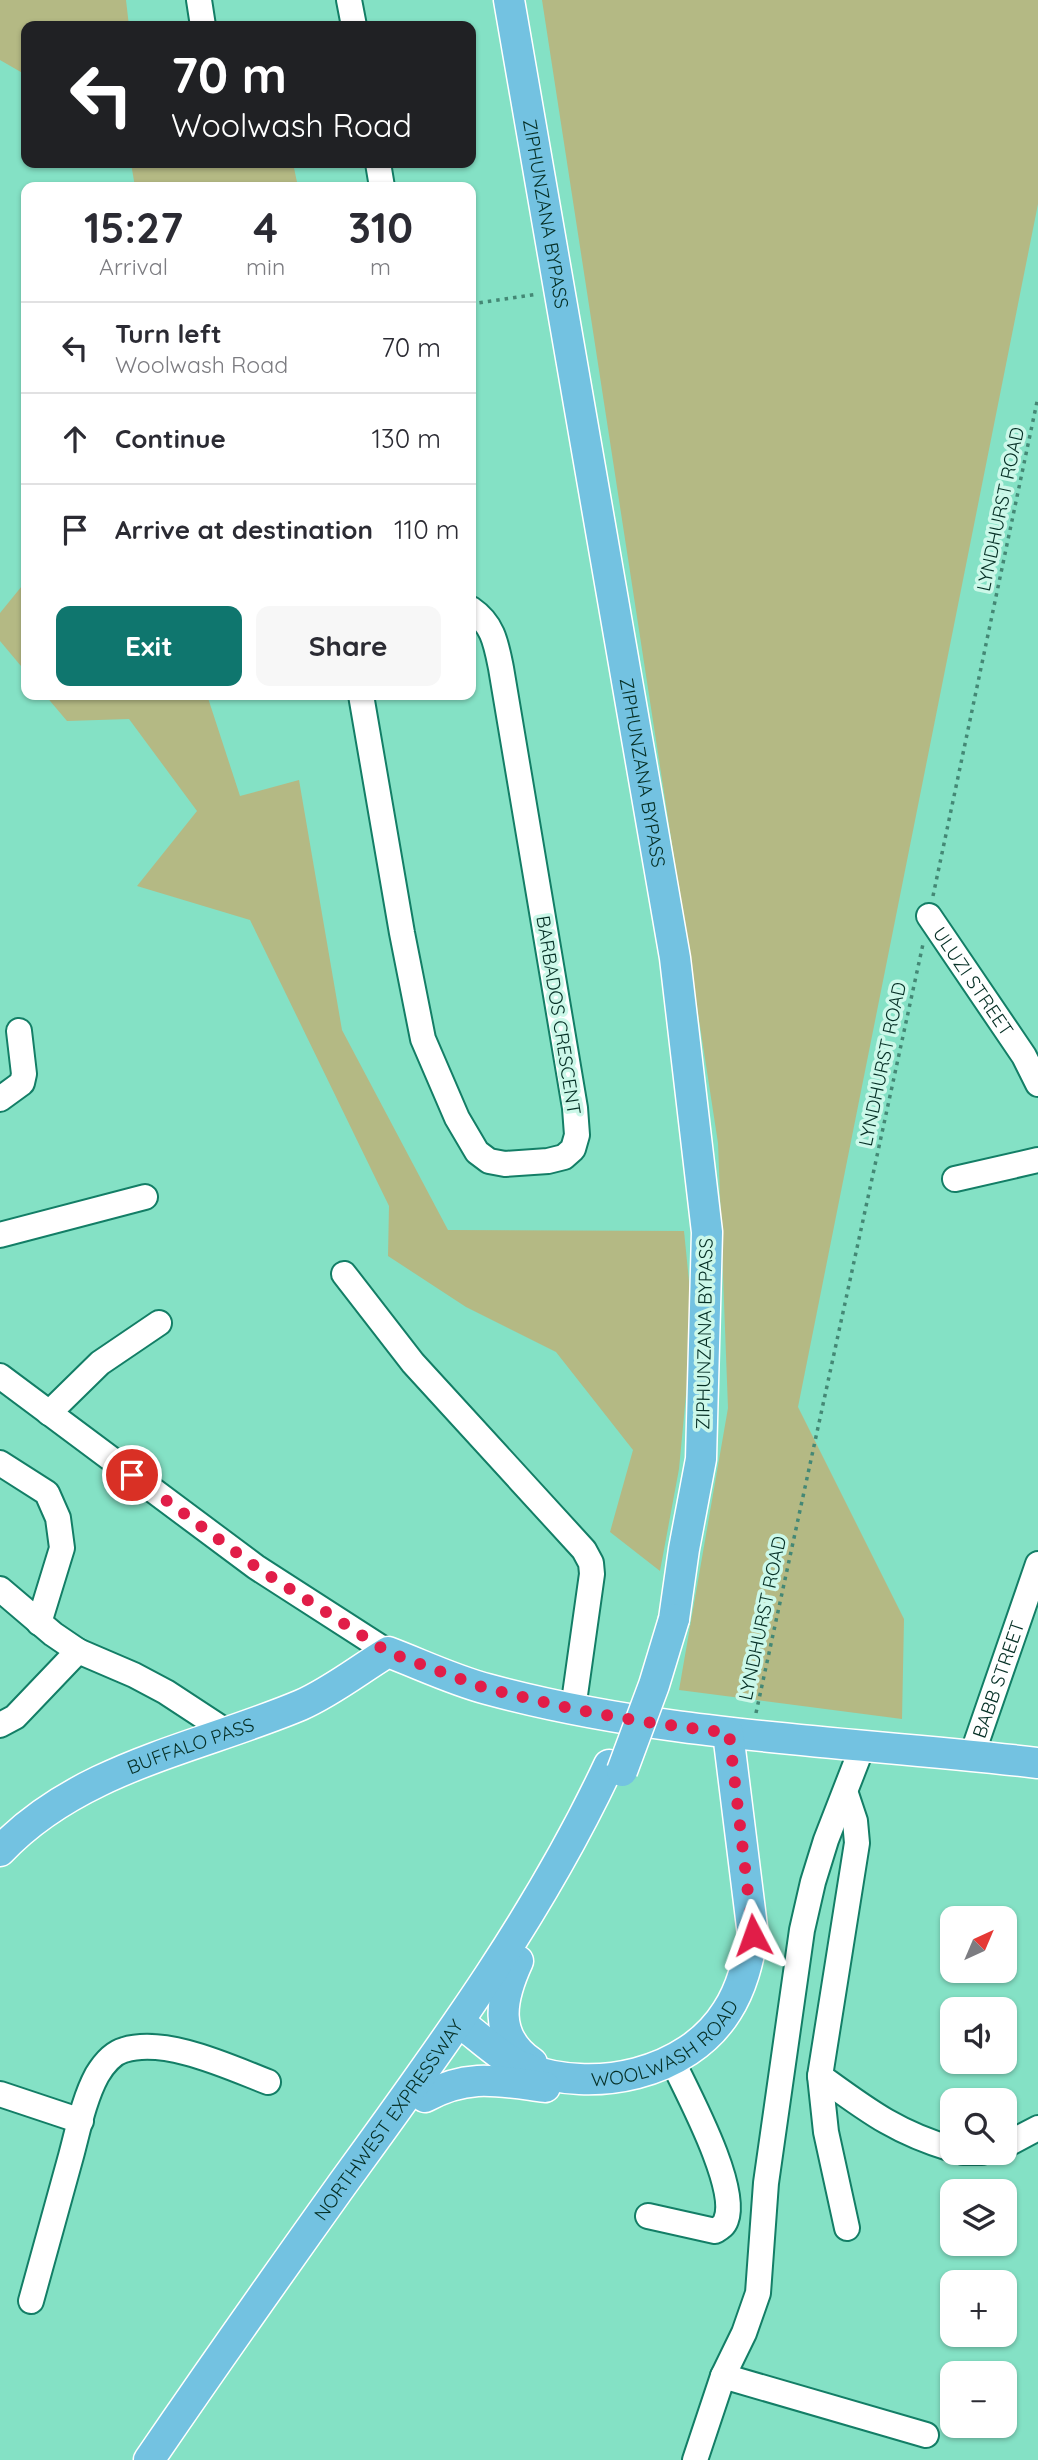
<!DOCTYPE html>
<meta charset="utf-8">
<style>
body{margin:0;font-family:Quicksand,sans-serif;background:#f7f7f7;color:#2b2b33;height:100vh;display:flex;flex-direction:column;font-size:26px;white-space:nowrap}
*{box-sizing:border-box;margin:0}
p{font-size:23px;color:#7c7c81}
.icon{flex:none;width:38px;height:38px;fill:none;stroke:currentColor;stroke-width:2;stroke-linecap:round;stroke-linejoin:round}
.map{position:relative;flex:1;overflow:hidden}
.drawer{position:absolute;left:21px;top:182px;width:455px;height:518px;display:flex;flex-direction:column;background:#fff;border-radius:14px;box-shadow:0 2px 5px #0004}
.drawer>*{flex:none}
.hud{position:absolute;left:21px;top:21px;width:455px;height:147px;border-radius:14px;box-shadow:0 2px 5px #0004;background:#202124;color:#fff;overflow:hidden}
.needle{width:46px;rotate:44deg}
.buttons{position:absolute;left:940px;top:1906px;display:grid;gap:14px}
.buttons a{display:grid;place-items:center;width:77px;height:77px;border-radius:14px;background:#fff;box-shadow:0 2px 5px #0004;font-size:35px}
.pin{position:absolute;display:grid;place-items:center;width:60px;height:60px;color:#fff;margin:-30px;border:4px solid #fff;border-radius:50%;box-shadow:0 2px 7px #0007}
.me{position:absolute;width:77px;margin:-38px;rotate:356deg;stroke-linejoin:round;filter:drop-shadow(0 0 5px #0008)}
.turn{display:flex;align-items:center;gap:24px;height:147px;padding:0 35px;font-size:32px}
.turn .icon{width:91px;height:91px;stroke-width:2.5}
.turn b{display:block;font-size:49px;line-height:60px}
.eta{display:flex;justify-content:space-evenly;align-items:center;height:119px;text-align:center}
.eta b{font-size:42px;font-weight:700;line-height:49px}
.button{display:flex;gap:14px;margin-top:auto;padding:14px 35px}
.button a{flex:1;height:80px;border-radius:14px;background:#0f766e;color:#fff;font-size:28px;font-weight:700;line-height:80px;text-align:center}
.button a+a{background:#f7f7f7;color:#2b2b33}
ul{padding:0;list-style:none}
li{display:flex;align-items:center;gap:21px;height:91px;padding:0 35px;border-top:2px solid #e1e1e2}
li div{flex:1}
li b{display:block;font-size:26px}
li em{font-style:normal}
.map>svg:first-child{display:block}
.green{fill:#b4b984}
.lines{fill:none;stroke-linecap:round;stroke-linejoin:round}
.minor-casing{stroke:#137e66;stroke-width:28}
.major-casing{stroke:#fff;stroke-width:33}
.path{stroke:#448875;stroke-width:3.5;stroke-dasharray:3.5 5;stroke-linecap:butt}
.minor{stroke:#fff;stroke-width:24}
.major{stroke:#73c2e1;stroke-width:30}
.major-bridge-casing{stroke:#fff;stroke-width:33;stroke-linecap:butt}
.major-bridge{stroke:#73c2e1;stroke-width:30}
.route{stroke:#e11d48;stroke-width:12;stroke-dasharray:0 21.6}
.labels{text-anchor:middle;dominant-baseline:central;stroke-width:7;stroke-linejoin:round;paint-order:stroke}
.street-label{font-size:19px;fill:#052f25;stroke:#ccf8e9}
</style>
<div class="map">
<svg width="1038" height="2460" viewBox="0 0 1038 2460">
<rect width="100%" height="100%" fill="#84e1c5"/>
<g class="green">
<polygon points="0,0 126,0 129,26 26,26 26,75 0,60"/>
<polygon points="542,0 1038,0 1038,204 798,1407 904,1619 902,1719 679,1690 728,1408 718,1143"/>
<polygon points="131,163 293,163 298,187 135,187"/>
<polygon points="26,581 26,672 0,641 0,613"/>
<polygon points="45,695 207,695 240,796 299,780 342,1030 448,1230 684,1231 691,1301 687,1384 679,1469 660,1571 610,1532 633,1450 556,1352 466,1307 388,1256 389,1206 250,920 137,886 197,811 129,719 67,721"/>
</g>
<g class="lines">
<g class="minor-casing">
<g id="minor">
<polyline points="199,0 203,26"/>
<polyline points="349,0 354,26"/>
<polyline points="378,163 382,187"/>
<path d="M361 695 402 933 423 1039 457 1118 477 1152 489 1161 505 1164 548 1161 564 1157 573 1149 577 1135 575 1108 501 668C496 643 493 624 471 609"/>
<path id="s1" d="M929 916 1024 1056 1038 1084"/>
<polyline points="0,1099 22,1083 24,1074 19,1031"/>
<polyline points="955,1179 1038,1160"/>
<polyline points="0,1235 145,1197"/>
<polyline points="344,1274 413,1363 584,1550 591,1563 592,1574 573,1709"/>
<polyline points="0,1376 256,1567 388,1652"/>
<polyline points="49,1413 100,1363 159,1323"/>
<polyline points="0,1463 47,1493 58,1518 62,1548 39,1623"/>
<polyline points="0,1589 53,1634 78,1651 134,1675 166,1692 227,1732"/>
<polyline points="0,1725 15,1717 78,1651"/>
<path id="s2" d="M972 1755 1038 1564"/>
<polyline points="846,1794 855,1821 857,1843 820,2076 826,2132 847,2228"/>
<path d="M820 2076C867 2110 895 2132 952 2149"/>
<polyline points="0,2094 81,2121"/>
<polyline points="1004,2146 1038,2128"/>
<polyline points="963,2152 982,2152"/>
<path d="M648 2216 715 2231C720 2228 724 2226 726 2220 739 2187 687 2092 672 2060"/>
<path d="M31 2301C44 2253 58 2204 71 2156 78 2130 84 2099 97 2075 103 2065 113 2053 124 2050 166 2037 229 2067 268 2082"/>
<polyline points="723,2376 926,2435"/>
<polyline points="695,2460 723,2376 744,2333 758,2293 766,2183 802,1930 813,1882 826,1840 863,1745"/>
</g>
</g>
<g class="major-casing">
<g id="major">
<path id="s3" d="M509 0 675 958 707 1232 701 1459 684 1549 674 1619"/>
<path id="s4" d="M0 1851C79 1767 199 1748 301 1705 331 1692 360 1669 388 1652 420 1664 453 1680 487 1689 667 1738 854 1741 1038 1763"/>
<path d="M518 1961C501 1998 492 2036 532 2063"/>
<path id="s5" d="M459 2022C481 2038 500 2058 525 2068 593 2094 687 2075 727 2011 742 1988 748 1961 753 1935L728 1733"/>
<path d="M425 2097C468 2073 499 2081 545 2087"/>
<path id="s6" d="M149 2460C212 2368 276 2277 341 2186 439 2051 538 1917 609 1765"/>
</g>
</g>
<g class="path">
<polyline points="471,304 538,294"/>
<polyline points="933,896 1038,397"/>
<polyline points="756,1713 923,944"/>
</g>
<use href="#minor" class="minor"/>
<use href="#major" class="major"/>
<g class="major-bridge-casing">
<polyline id="major-bridge" points="622,1771 654,1685 674,1619"/>
</g>
<use href="#major-bridge" class="major-bridge"/>
</g>
<g class="lines">
<polyline class="route" points="132,1475 256,1567 388,1652 485,1688 573,1709 639,1721 729,1733 753,1935"/>
</g>
<g class="labels">
<g class="street-label">
<text stroke="none"><textPath href="#s3" startOffset="217">ZIPHUNZANA BYPASS</textPath></text>
<text transform="translate(1000 509) rotate(-78)">LYNDHURST ROAD</text>
<text stroke="none"><textPath href="#s3" startOffset="784">ZIPHUNZANA BYPASS</textPath></text>
<text stroke="none"><textPath href="#s1" startOffset="79">ULUZI STREET</textPath></text>
<text transform="translate(559 1015) rotate(81)">BARBADOS CRESCENT</text>
<text transform="translate(882 1064) rotate(-78)">LYNDHURST ROAD</text>
<text transform="translate(704 1334) rotate(-89)">ZIPHUNZANA BYPASS</text>
<text transform="translate(762 1618) rotate(-78)">LYNDHURST ROAD</text>
<text stroke="none"><textPath href="#s2" startOffset="80">BABB STREET</textPath></text>
<text stroke="none"><textPath href="#s4" startOffset="220">BUFFALO PASS</textPath></text>
<text stroke="none"><textPath href="#s5" startOffset="233">WOOLWASH ROAD</textPath></text>
<text stroke="none"><textPath href="#s6" startOffset="416">NORTHWEST EXPRESSWAY</textPath></text>
</g>
</g>
</svg>
<div class="buttons">
<a><svg class="needle" viewBox="-14 -14 28 28"><path d="M0-13l5 13h-10z" fill="#e53935"/><path d="M0 13l5-13h-10z" fill="#7c7c81"/></svg></a>
<a><svg class="icon" aria-label="sound" viewBox="0 0 24 24"><path d="M4 9h4l5-4v14l-5-4H4zM17 9q2 3 0 6"/></svg></a>
<a><svg class="icon" aria-label="search" viewBox="0 0 24 24"><circle cx="10" cy="10" r="6"/><path d="M15 15l6 6"/></svg></a>
<a><svg class="icon" aria-label="layers" viewBox="0 0 24 24"><path d="M12 4l9 5-9 5-9-5zM3 14l9 5 9-5"/></svg></a>
<a>+</a>
<a>−</a>
</div>
<div class="pin" style="left:132px;top:1475px;background:#d93025"><svg class="icon" aria-label="arrive" viewBox="0 0 24 24"><path d="M6 21V4h12l-3 4 3 4H6"/></svg></div>
<svg class="me" style="left:753px;top:1935px" viewBox="-20 -20 40 40"><path d="M0-17L14 15 0 8-14 15z" fill="#e11d48" stroke="#fff" stroke-width="4"/></svg>
<div class="hud">
<div class="turn"><svg class="icon" aria-label="left" viewBox="0 0 24 24"><path d="M17 20v-9H6M10 6l-5 5 5 5"/></svg><div><b>70 m</b>Woolwash Road</div></div>
</div>
<section class="drawer">
<div class="eta">
<div><b>15:27</b><p>Arrival</p></div>
<div><b>4</b><p>min</p></div>
<div><b>310</b><p>m</p></div>
</div>
<ul>
<li><svg class="icon" aria-label="left" viewBox="0 0 24 24"><path d="M17 20v-9H6M10 6l-5 5 5 5"/></svg><div><b>Turn left</b><p>Woolwash Road</p></div><em>70 m</em></li>
<li><svg class="icon" aria-label="ahead" viewBox="0 0 24 24"><path d="M12 20V5M6 11l6-6 6 6"/></svg><div><b>Continue</b></div><em>130 m</em></li>
<li><svg class="icon" aria-label="arrive" viewBox="0 0 24 24"><path d="M6 21V4h12l-3 4 3 4H6"/></svg><div><b>Arrive at destination</b></div><em>110 m</em></li>
</ul>
<div class="button"><a>Exit</a><a>Share</a></div>
</section>
</div>
